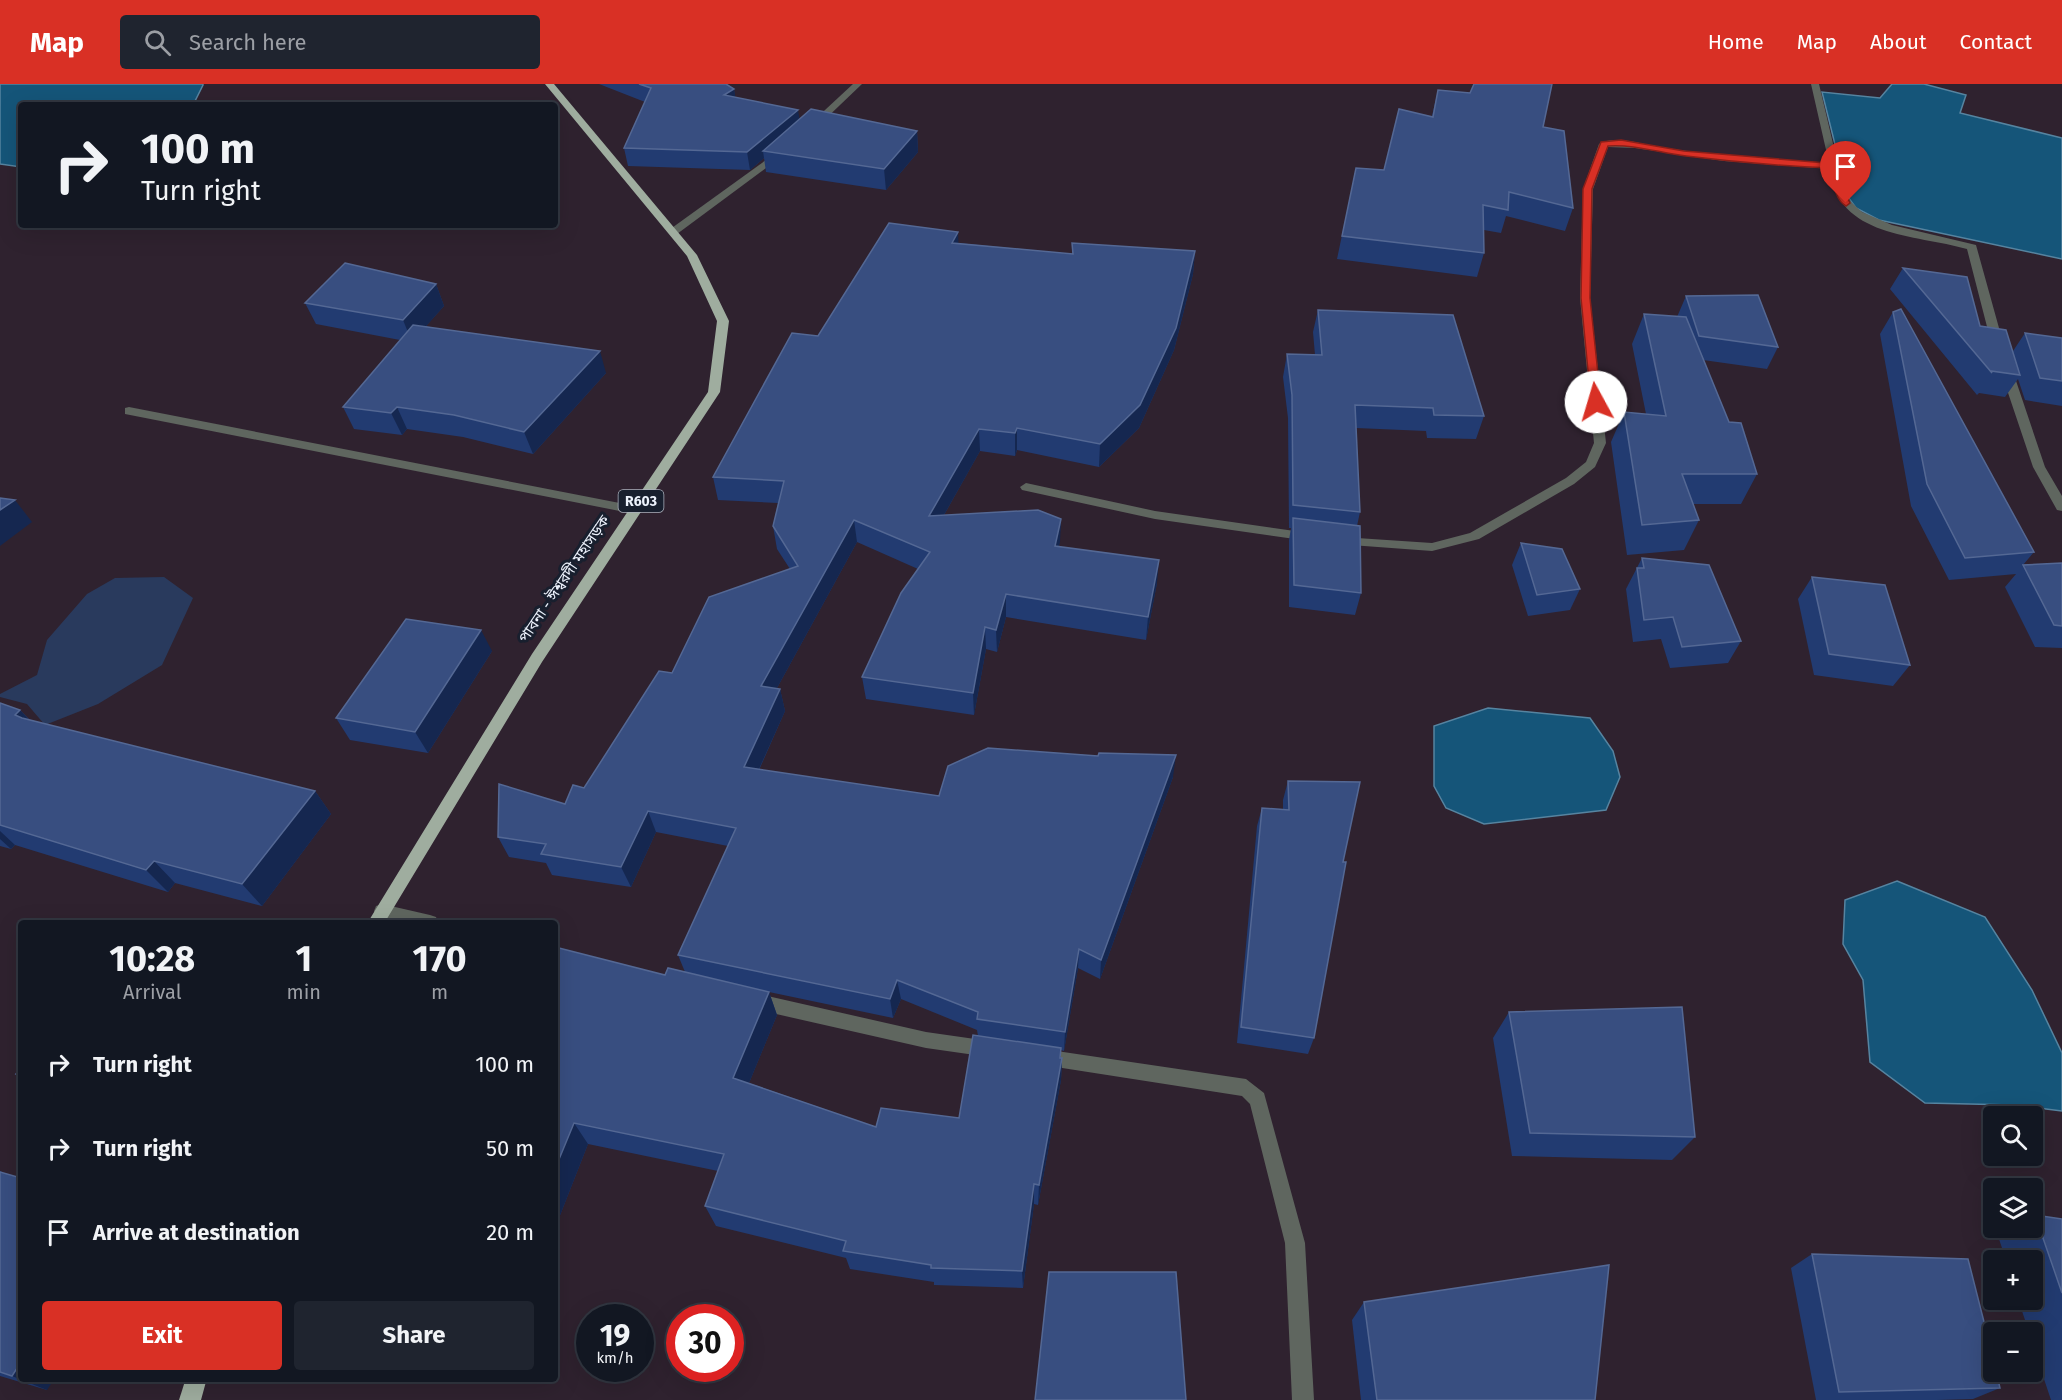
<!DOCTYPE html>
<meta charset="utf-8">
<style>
body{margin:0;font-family:"Fira Sans","Noto Sans Bengali",sans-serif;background:#1f242f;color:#f1f3f6;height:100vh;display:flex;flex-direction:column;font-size:22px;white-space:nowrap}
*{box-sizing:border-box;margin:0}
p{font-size:20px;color:#9c9fa5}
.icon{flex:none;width:33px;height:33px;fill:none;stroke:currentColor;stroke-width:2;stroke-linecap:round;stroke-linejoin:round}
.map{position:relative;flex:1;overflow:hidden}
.drawer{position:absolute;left:18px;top:836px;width:540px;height:462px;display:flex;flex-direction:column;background:#121722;border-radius:6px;box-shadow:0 6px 24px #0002,0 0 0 2px #313640}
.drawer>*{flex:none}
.top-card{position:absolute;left:18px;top:18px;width:540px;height:126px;border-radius:6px;box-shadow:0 6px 24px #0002,0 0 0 2px #313640;background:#121722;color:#f1f3f6;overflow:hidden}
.controls{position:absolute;left:1983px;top:1022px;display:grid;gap:12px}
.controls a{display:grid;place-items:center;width:60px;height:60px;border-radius:6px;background:#121722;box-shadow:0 6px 24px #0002,0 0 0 2px #313640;font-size:30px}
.speed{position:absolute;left:576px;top:1220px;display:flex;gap:12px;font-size:30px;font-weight:700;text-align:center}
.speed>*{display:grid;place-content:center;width:78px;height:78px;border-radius:50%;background:#121722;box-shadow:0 6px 24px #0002,0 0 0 2px #313640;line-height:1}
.speed small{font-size:15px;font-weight:400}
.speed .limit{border:9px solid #d22;background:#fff;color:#111}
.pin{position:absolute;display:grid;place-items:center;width:51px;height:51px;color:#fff;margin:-62px -26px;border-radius:50% 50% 50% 0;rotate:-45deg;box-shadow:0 0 6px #0007}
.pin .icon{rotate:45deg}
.me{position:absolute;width:66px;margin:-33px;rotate:354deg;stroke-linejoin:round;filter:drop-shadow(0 0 4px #0008)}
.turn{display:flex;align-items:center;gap:21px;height:126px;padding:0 24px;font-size:27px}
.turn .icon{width:78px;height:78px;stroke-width:2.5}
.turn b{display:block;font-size:42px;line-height:51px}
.eta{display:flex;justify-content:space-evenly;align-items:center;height:102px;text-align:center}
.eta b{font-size:36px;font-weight:700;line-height:42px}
.cta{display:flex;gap:12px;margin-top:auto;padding:12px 24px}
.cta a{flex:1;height:69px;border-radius:6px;background:#d93025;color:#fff;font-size:24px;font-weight:700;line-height:69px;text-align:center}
.cta a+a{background:#1f242f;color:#f1f3f6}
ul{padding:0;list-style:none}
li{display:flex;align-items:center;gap:18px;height:84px;padding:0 24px}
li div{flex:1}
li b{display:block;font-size:22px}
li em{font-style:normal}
header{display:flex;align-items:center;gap:36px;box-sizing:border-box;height:84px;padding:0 30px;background:#d93025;color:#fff}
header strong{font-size:28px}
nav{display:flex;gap:33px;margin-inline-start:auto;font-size:21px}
.search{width:420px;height:54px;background:#1f242f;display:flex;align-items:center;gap:15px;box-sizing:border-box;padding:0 21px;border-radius:6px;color:#9c9fa5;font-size:22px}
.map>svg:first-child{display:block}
.commercial{fill:#2f222f;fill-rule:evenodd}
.green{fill:#293a5d}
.water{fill:#155579;stroke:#5684a0;stroke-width:1.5}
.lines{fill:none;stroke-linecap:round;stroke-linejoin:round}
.minor{fill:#5f665f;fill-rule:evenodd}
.major{fill:#9fad9f;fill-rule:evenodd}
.wall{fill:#223b71;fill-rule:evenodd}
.shaded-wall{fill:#152750}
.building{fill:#384e80;stroke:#546894;stroke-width:1.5}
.route{fill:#d93025;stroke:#8d1f18;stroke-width:1.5}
.labels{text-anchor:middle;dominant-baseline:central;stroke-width:6;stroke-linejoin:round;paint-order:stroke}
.shield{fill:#181f2e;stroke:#adb3be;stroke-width:1.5}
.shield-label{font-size:14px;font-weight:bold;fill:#edf2fc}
.street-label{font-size:15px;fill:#edf2fc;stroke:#181f2e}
</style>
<header>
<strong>Map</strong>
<div class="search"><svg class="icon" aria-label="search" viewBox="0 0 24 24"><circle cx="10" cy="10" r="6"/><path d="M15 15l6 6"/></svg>Search here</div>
<nav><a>Home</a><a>Map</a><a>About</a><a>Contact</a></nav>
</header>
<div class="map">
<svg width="2062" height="1316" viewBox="0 0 2062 1316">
<rect width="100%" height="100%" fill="#181f2e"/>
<path class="commercial" d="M0 0H2062V1316H0ZM21 21H555V141H21ZM21 838H555V1294H21ZM1994 1032H2032V1071H1994ZM1994 1104H2032V1143H1994ZM1994 1176H2032V1215H1994ZM590 1233H640V1284H590ZM680 1233H730V1284H680ZM1994 1248H2032V1287H1994Z"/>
<polygon class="green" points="164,493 193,514 162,581 98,620 45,641 27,620 0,613 0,610 37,591 47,556 87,510 115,494"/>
<g class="water">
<polygon points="0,0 203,0 203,1 193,21 21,21 21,83 0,80"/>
<polygon points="1892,0 1924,0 1966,11 1960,29 2062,54 2062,175 1879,136 1856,124 1848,113 1822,8 1880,14"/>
<polygon points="1488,624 1590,634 1613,667 1620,693 1606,726 1484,740 1446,724 1434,702 1434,642"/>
<polygon points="1897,797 1985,833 2032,906 2062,969 2062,1027 2013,1021 1925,1019 1870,978 1863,896 1843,860 1845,816"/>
</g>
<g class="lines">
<g class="minor">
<polygon points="853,0 862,0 817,43 811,43 811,39"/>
<path d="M1811 0H1819L1843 102 1851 118 1862 128 1892 141 1976 161 2004 262 2002 264 1998 265 1992 262 1967 165C1915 150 1837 154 1830 85L1724 77 1635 64 1608 63 1593 105 1590 214 1606 359 1595 383 1574 400 1479 455 1432 467 1337 460 1335 457 1342 453 1432 459 1470 449 1566 394 1586 378 1594 359 1580 214 1583 105 1599 60C1611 52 1635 58 1649 61 1709 72 1769 75 1829 79Z"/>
<polygon points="777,68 785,70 677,150 669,150 669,146"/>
<polygon points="2006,282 2012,285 2045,383 2062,412 2062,427 2057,426 2033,383 2000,285"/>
<polygon points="129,323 635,422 641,426 635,430 125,330 125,324"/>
<polygon points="1026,399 1155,427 1309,449 1316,453 1309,457 1155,435 1022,406 1020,403"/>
<path d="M382 820 430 831 436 833 438 838C418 840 396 839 376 832L374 827 376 822Z"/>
<polygon points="754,909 926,948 989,957 995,959 998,965 995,971 989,973 926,964 754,925 748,923 745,917 748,911"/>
<polygon points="1043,965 1246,995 1264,1009 1305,1159 1314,1316 1292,1316 1285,1159 1250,1020 1242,1012 1043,981 1037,979 1034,973 1037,967"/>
</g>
<g class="major">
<polygon points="545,0 554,0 697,171 729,237 720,308 542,578 385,838 368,838 532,570 708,308 717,237 687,172"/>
<polygon points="186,1294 207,1294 201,1316 179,1316"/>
</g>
</g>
<g class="wall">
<polygon points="599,0 726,0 734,5 735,13 799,36 917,47 918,68 886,106 766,88 764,74 750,86 628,82 624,64 645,18"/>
<polygon points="1438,6 1543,43 1573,124 1565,147 1506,132 1501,149 1484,146 1484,169 1477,193 1337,175 1356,84 1384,86 1432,32"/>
<path d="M958 148V159L1072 170V159L1195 167 1193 190 1174 266 1139 344 1099 383 1017 366 1015 372 980 367 944 431 1061 435 1059 462 1157 499 1146 556 1006 533 997 568 986 565 974 631 866 615 862 593 918 485 857 458 777 604 780 605 785 627 759 686 939 712 1173 693 1100 895 1078 884 1064 967 1061 966V974H1062L1061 996 1038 1121 1034 1120 1023 1204 934 1201V1198L850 1185 846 1174 716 1142 705 1122 718 1087 588 1060 555 1144V863L665 891 685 888 678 871 728 762 656 748 631 803 552 791 546 779 509 773 498 753 565 720 584 704 672 589 790 485 777 465 773 442 778 419 718 416 713 393 818 252ZM769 908 893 934 901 915 977 946 978 952 959 1034 876 1043 749 999 777 931Z"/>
<polygon points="1903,184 2013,267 2025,249 2062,254 2062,322 2025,316 2018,295 2005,313 1979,309 1977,311 1890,205"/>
<polygon points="436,200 444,222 426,242 606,289 533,370 463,353 407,345 402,351 354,345 343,323 400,256 316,240 305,219"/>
<polygon points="1686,212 1778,263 1767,285 1703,276 1729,338 1757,390 1741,420 1693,420 1699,436 1684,466 1627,471 1611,358 1624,328 1646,330 1632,260 1644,230 1677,233"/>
<polygon points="1318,226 1484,332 1476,355 1427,354 1426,347 1356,344 1360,428 1357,442 1361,509 1355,531 1289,523 1289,456 1291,444 1289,444 1288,334 1283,293 1287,270 1315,271 1313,248"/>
<polygon points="1893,228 2034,468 2023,481 2062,479 2062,564 2035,563 2005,503 2016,490 1949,496 1911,422 1880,250"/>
<polygon points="1521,459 1580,505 1570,526 1528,532 1512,481"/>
<polygon points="1642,474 1741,557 1728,579 1670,584 1661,555 1633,558 1626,505"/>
<polygon points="1812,493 1910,581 1893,602 1814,591 1798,515"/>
<polygon points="492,567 428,669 350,656 336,634"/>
<polygon points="0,619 20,626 30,636 315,707 331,730 262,822 175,799 168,808 15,761 11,765 0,762"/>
<polygon points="1288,697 1343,778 1314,954 1308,970 1237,959 1257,742 1262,724 1283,725 1283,716"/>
<polygon points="1509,928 1695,1053 1672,1076 1512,1072 1493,954"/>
<polygon points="0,1087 5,1090 47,1306 0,1292"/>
<polygon points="2035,1131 2062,1135 2062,1316 2051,1316 2032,1259 2032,1248 2029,1248 2018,1215 2032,1215 2032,1176 2006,1176 1998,1152 2014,1143 2032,1143 2032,1132"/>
<polygon points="1812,1170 2000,1304 1973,1315 1937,1316 1816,1316 1791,1184"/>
<polygon points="1364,1218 1595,1316 1361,1316 1352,1236"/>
</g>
<g class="shaded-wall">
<polygon points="734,5 737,22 724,11"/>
<polygon points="798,26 801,43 763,67 764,74 750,86 747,68"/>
<polygon points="917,47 918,68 886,106 884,85"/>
<polygon points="958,148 959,170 952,159"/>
<polygon points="1195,167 1193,190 1174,266 1139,344 1099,383 1100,360"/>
<polygon points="436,200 444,222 412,258 403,236"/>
<polygon points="600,267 606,289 533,370 524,348"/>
<polygon points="397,323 407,345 402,351 391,329"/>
<polygon points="1017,344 1017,366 1015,372 1015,349"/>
<polygon points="979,345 980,367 931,454 929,432"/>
<polygon points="15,416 32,438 0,462 0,426"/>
<polygon points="1061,435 1060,458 1054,484 1055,462"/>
<polygon points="854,436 857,458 766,624 761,602"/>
<polygon points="1159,476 1157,499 1146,556 1148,533"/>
<polygon points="1006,510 1006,533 997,568 996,546"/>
<polygon points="985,543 986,565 974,631 973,609"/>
<polygon points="481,546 492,567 428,669 415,648"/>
<polygon points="780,605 785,627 750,705 744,683"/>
<polygon points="20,626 42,650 15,631"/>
<polygon points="1176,671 1173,693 1100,895 1101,876"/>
<polygon points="315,707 331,730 262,822 242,800"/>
<polygon points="648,727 656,748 631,803 621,783"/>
<polygon points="0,747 15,761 11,765 0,755"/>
<polygon points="154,777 175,799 168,808 146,786"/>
<polygon points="1079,865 1078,884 1064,967 1065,948"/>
<polygon points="897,896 901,915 893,934 890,915"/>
<polygon points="769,908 777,931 742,1016 733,994"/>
<polygon points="1061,964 1061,982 1062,974 1061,996 1038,1121 1039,1101"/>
<polygon points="574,1039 588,1060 555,1144 555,1085"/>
<polygon points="1034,1100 1034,1120 1023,1204 1022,1187"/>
<polygon points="21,1278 21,1294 55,1294 47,1306 12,1292"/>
</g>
<g class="building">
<polygon points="639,0 726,0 734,5 724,11 798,26 747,68 624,64 651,4"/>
<polygon points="1474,0 1552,0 1543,43 1564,47 1573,124 1509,108 1508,126 1483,121 1484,169 1342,152 1356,84 1384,86 1399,25 1433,33 1438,6 1470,9"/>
<polygon points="811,25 917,47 884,85 763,67"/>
<polygon points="889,139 958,148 952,159 1073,170 1072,159 1195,167 1176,244 1140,321 1100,360 1017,344 1015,349 979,345 929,432 1038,426 1061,435 1055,462 1159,476 1148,533 1006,510 996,546 985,543 973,609 862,593 901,509 930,468 854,436 761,602 780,605 744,683 939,712 948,682 988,664 1098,672 1099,669 1176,671 1101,876 1079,865 1065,948 977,935 978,928 897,896 890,915 678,871 736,744 648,727 621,783 541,770 546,760 498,753 499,700 565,720 573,701 584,704 659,587 672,589 709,513 798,482 773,442 784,397 713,393 792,249 818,252"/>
<polygon points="345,179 436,200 403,236 305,219"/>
<polygon points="1903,184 1967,193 1980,242 2006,246 2020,291 1991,287 1992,289"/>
<polygon points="1758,211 1778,263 1699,252 1686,212"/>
<polygon points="1901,225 2034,468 1965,474 1927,400 1893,228"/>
<polygon points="1318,226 1453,231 1484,332 1434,331 1433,324 1355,321 1360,428 1293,421 1292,311 1287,270 1322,271"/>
<polygon points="1644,230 1686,233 1729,338 1741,339 1757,390 1682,390 1699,436 1642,441 1624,328 1666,332"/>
<polygon points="413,241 600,267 524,348 454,331 397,323 391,329 343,323"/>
<polygon points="2025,249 2062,254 2062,297 2040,294"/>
<polygon points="0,414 15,416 0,426"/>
<polygon points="1293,434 1360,442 1361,509 1294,501"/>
<polygon points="1521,459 1562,465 1580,505 1537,511"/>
<polygon points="1642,474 1709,481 1741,557 1682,563 1673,533 1644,536 1637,484 1644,484"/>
<polygon points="2062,479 2062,542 2054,541 2023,481"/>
<polygon points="1812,493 1885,501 1910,581 1829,570"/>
<polygon points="406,535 481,546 415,648 336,634"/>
<polygon points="0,619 20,626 15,631 22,634 315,707 242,800 154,777 146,786 0,741"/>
<polygon points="1288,697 1360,698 1343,778 1346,778 1314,954 1241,943 1262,724 1289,726"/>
<polygon points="555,863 665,891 668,884 769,908 733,994 876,1043 881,1024 959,1034 973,951 1061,964 1060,974 1062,974 1039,1101 1034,1100 1022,1187 931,1184 931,1181 843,1167 846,1157 705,1122 724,1070 574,1039 555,1085"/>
<polygon points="1682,923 1695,1053 1530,1049 1509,928"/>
<polygon points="21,983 21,991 16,990"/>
<polygon points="0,1088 21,1094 21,1278 12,1292 0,1288"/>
<polygon points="2035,1131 2062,1135 2062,1209"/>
<polygon points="1812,1170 1968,1175 1994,1277 1994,1287 1996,1287 2000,1304 1839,1308"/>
<polygon points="1609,1181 1595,1316 1377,1316 1364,1218"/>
<polygon points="1049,1188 1176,1188 1186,1316 1035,1316"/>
</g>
<path class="route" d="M1621 56 1684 67 1838 80 1841 98 1850 119 1846 122C1835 116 1832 96 1831 84 1782 82 1734 78 1686 72 1660 69 1634 60 1608 62L1592 105 1590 214 1601 318 1596 321 1591 318 1581 214 1583 105 1601 58Z"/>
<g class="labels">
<rect class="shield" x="618.5" y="406" width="45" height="22" rx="4.5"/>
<g class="shield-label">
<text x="641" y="417">R603</text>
</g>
<g class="street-label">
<text transform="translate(564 495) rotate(-56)">পাবনা - ঈশ্বরদী মহাসড়ক</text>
</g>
</g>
</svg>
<div class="controls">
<a><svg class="icon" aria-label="search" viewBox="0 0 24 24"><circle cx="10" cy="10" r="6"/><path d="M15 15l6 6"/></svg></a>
<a><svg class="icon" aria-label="layers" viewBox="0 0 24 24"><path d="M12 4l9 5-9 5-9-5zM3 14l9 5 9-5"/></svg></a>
<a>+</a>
<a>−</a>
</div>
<div class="speed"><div>19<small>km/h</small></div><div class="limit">30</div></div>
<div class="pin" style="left:1846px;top:119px;background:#d93025"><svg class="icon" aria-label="arrive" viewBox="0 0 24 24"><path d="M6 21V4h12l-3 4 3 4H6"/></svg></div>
<svg class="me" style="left:1596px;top:318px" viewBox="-20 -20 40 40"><circle r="19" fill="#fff"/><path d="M0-13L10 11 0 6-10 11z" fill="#d93025"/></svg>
<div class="top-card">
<div class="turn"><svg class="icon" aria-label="right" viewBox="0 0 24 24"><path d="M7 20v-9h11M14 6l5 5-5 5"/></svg><div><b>100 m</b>Turn right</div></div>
</div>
<section class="drawer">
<div class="eta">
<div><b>10:28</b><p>Arrival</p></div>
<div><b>1</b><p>min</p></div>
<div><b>170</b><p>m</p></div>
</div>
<ul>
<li><svg class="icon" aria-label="right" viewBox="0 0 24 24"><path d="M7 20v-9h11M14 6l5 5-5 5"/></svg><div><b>Turn right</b></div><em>100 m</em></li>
<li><svg class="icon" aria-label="right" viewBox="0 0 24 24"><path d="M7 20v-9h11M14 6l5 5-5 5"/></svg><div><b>Turn right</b></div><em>50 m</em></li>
<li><svg class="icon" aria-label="arrive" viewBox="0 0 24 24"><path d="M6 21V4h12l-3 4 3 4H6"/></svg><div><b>Arrive at destination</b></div><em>20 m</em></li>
</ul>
<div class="cta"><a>Exit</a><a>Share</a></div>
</section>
</div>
